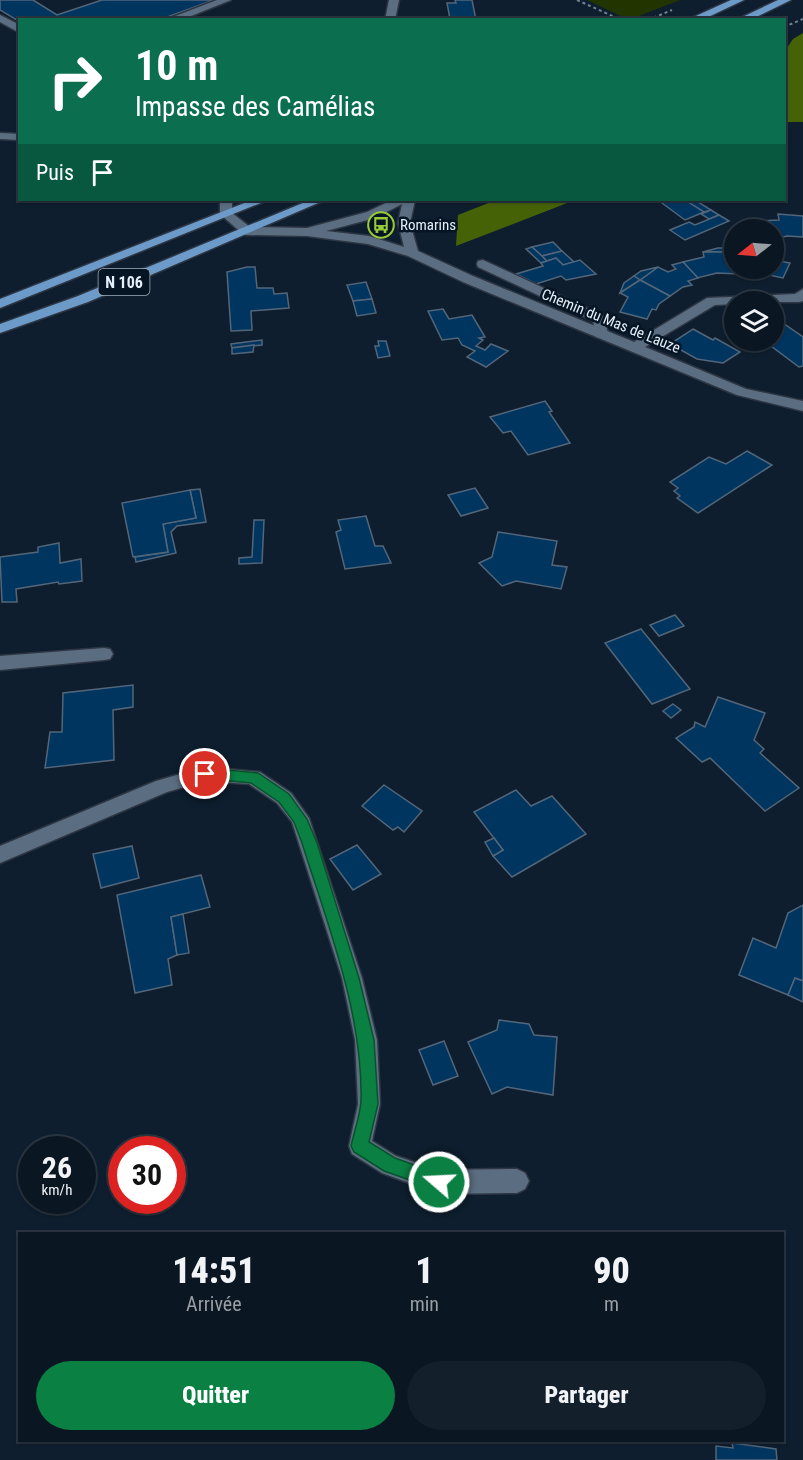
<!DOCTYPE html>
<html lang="fr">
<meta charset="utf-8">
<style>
body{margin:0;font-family:"Roboto Condensed",sans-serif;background:#131f2a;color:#f1f3f6;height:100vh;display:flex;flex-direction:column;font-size:22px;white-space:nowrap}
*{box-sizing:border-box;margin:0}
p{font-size:20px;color:#999fa5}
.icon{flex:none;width:33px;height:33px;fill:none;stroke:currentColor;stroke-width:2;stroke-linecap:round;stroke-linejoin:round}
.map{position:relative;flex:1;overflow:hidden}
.drawer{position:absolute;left:18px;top:1232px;width:766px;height:210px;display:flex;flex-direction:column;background:#0a1622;border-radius:0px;box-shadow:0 2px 4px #0004,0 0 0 2px #2a3540}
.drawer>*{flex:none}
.top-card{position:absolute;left:18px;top:18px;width:768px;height:183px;border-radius:0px;box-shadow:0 2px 4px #0004,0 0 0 2px #2a3540;background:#0b6e4f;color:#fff;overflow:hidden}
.needle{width:39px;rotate:253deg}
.buttons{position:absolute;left:724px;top:219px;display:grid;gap:12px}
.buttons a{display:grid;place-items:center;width:60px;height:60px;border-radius:50%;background:#0a1622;box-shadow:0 2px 4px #0004,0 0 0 2px #2a3540;font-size:30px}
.speed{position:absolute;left:18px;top:1136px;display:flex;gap:12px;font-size:30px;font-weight:700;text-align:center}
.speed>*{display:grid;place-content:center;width:78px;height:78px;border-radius:50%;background:#0a1622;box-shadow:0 2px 4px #0004,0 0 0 2px #2a3540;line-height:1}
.speed small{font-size:15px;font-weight:400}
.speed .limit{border:9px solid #d22;background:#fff;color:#111}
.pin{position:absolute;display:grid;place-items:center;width:51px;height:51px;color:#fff;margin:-26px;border:3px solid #fff;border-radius:50%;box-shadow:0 2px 6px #0007}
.me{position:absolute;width:66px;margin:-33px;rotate:289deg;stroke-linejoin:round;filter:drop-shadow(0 0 4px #0008)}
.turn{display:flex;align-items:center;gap:21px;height:126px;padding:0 18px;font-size:27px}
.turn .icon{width:78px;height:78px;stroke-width:2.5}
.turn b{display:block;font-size:42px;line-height:51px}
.then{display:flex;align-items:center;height:57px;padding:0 18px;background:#0003;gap:12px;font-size:22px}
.eta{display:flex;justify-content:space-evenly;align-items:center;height:102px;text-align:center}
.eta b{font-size:36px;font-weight:800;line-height:42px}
.action{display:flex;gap:12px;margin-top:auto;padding:12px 18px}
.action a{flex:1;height:69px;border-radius:36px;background:#0b8043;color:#fff;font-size:24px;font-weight:800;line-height:69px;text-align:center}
.action a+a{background:#131f2a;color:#f1f3f6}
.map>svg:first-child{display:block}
.green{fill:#223400}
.water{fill:#466207}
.building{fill:#003560;stroke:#536679;stroke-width:1.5}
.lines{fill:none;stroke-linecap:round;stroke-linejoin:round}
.lane-casing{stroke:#2e3644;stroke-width:3}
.street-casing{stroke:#2e3644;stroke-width:3}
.primary-casing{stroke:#2e3644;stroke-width:3}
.path{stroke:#758290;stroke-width:2;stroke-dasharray:3 3;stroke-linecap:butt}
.lane{fill:#5b6e81;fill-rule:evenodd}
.street{fill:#5b6e81;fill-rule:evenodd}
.primary{fill:#6c9bc9;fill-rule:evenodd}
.route{fill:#0b8043;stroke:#07532c;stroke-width:1.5}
.labels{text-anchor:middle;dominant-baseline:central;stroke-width:5;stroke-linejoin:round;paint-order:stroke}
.far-poi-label{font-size:15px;fill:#e4effa;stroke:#061524;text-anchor:start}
.far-street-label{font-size:15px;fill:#e4effa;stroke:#061524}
.shield{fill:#061524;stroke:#a1aeba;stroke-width:1.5}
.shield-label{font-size:16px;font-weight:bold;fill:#e4effa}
</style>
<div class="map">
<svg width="803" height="1460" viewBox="0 0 803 1460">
<rect width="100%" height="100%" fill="#0e1e2e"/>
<polygon class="green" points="587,0 680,0 629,20"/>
<g class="water">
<polygon points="803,33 803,122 785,122 785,51 793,39"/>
<polygon points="496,200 575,200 456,246 458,215"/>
</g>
<g class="building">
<polygon points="0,0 33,0 57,15 102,0 214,0 159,20 20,20 20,22 0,10"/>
<polygon points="455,0 472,0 476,20 450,19 447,3 456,3"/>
<polygon points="658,200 687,200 704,212 685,220"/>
<polygon points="685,200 695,200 711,210 704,212"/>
<polygon points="711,210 719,215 709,219 701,214"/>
<polygon points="778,214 803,216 803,237 787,236 774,239 774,230 762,230 755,221 779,220"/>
<polygon points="719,215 729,221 685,240 670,230 689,222 695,225"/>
<polygon points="553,242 562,251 542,256 532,247"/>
<polygon points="532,247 542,256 547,261 541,263 526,249"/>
<polygon points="718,248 733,248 734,252 703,252"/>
<polygon points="562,251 574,262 563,265 556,258 547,261 542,256"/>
<polygon points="703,252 734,252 735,268 739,268 740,274 717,273 697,278 683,262 704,257"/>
<polygon points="556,258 563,265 580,260 596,274 566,280 561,276 536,284 516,274 543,266 541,263"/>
<polygon points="774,260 790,263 783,278 764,274 740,274 739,268 774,268"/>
<polygon points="683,262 698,278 688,281 692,285 683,287 670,296 640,280 658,267 668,272 676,269 672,265"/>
<polygon points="247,267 255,267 257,288 273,288 274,294 287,293 289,308 251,311 252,330 231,331 227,272"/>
<polygon points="658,267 640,280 634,276 641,271"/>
<polygon points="634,276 640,280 620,293 624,283"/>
<polygon points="640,280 670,296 659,304 656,310 652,309 647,319 620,312 628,297 620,293"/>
<polygon points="366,282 372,299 353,301 347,285"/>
<polygon points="372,299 376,313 357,316 353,301"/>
<polygon points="443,309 449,319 472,315 485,337 479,338 483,340 476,346 485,350 491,344 508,351 486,367 467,357 475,351 462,345 458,338 442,340 428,311"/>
<polygon points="780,321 803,337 803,366 799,367 763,340 774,340 774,324"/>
<polygon points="693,329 713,340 715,338 740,352 723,363 697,359 670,344"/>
<polygon points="262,340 262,345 232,348 231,344"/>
<polygon points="378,341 386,341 390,356 378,358 375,346 379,346"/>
<polygon points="254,345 253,352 232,354 232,348"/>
<polygon points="545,401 552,411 549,412 570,443 528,455 511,431 503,433 490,417"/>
<polygon points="747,451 772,465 698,513 677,498 680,496 674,491 678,488 670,482 709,457 726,464"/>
<polygon points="475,488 488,508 461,516 448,495"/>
<polygon points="200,489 206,522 177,526 171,532 176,553 136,562 135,557 168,552 163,524 196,518 190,490"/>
<polygon points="190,490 196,518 163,524 168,552 133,557 122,503"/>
<polygon points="366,516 375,546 383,546 391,563 345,569 336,532 341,530 338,520"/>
<polygon points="254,520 264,520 262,563 239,564 239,558 252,557"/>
<polygon points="498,532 557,541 552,565 567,567 561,589 516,581 502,586 479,563 492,557"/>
<polygon points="59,543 60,563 81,559 82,581 59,584 58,582 16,589 17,602 2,602 0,557 38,552 38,547"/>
<polygon points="675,615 684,626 659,636 650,625"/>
<polygon points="641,629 690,689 652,704 605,643"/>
<polygon points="133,685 133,707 113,710 114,760 45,768 50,732 62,732 63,693"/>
<polygon points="718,697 765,713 754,740 764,749 760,753 799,788 765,811 710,758 702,762 676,738 694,727 695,722 705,727"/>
<polygon points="673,704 681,710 671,718 663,711"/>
<polygon points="384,785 422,811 404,832 398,827 393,830 362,806"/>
<polygon points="516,790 531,806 552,796 586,834 512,877 493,856 503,850 474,812"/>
<polygon points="494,838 503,850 493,856 485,842"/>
<polygon points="357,845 381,874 353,890 330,859"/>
<polygon points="132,846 139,878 101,888 93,854"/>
<polygon points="201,875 210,907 171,917 177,955 168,959 172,985 135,993 117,895"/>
<polygon points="803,905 803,981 795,978 788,995 739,975 753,938 776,948 788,913"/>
<polygon points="183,914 189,953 177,955 171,917"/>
<polygon points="795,978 803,981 803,1002 788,995"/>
<polygon points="499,1020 529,1024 534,1035 557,1037 553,1095 507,1087 492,1094 468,1042 497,1030"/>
<polygon points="444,1041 458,1076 433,1085 419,1050"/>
<polygon points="732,1443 776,1449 777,1460 716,1460 716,1446 733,1448"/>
</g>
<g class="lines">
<g class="lane-casing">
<polygon id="lane" points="483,260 604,316 608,334 601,338 596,337 593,321 478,267 477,264 478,261"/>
</g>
<g class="street-casing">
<g id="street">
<polygon points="217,0 231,0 181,20 165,20"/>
<polygon points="389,0 399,0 395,20 385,20"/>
<polygon points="0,15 20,25 20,33 0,22"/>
<polygon points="0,133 20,134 20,140 0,139"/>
<path d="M220 200H232V213L250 227 307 228 367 212 392 200H415L410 223 418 251 473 276 634 342 707 298 795 294 803 289V301L799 302H735V304L715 305 645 347 746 389 803 401V411L737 395 463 282 408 256 368 244 307 236 247 235 243 234 220 214ZM402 204 398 223 404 247 369 236 326 231 375 218Z"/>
<polygon points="104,648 110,649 113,654 110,659 104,660 0,670 0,656"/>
<polygon points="205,767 260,772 291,793 309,818 362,978 377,1040 380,1104 372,1141 396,1156 439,1170 517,1169 525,1173 529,1181 525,1189 517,1193 439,1194 382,1173 352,1154 349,1146 358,1104 355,1040 342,978 292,822 277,803 249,784 205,781 167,792 0,863 0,846 156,781"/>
</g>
</g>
<g class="primary-casing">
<g id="primary">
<polygon points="731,0 744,0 702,20 687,20"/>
<polygon points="778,0 791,0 750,20 736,20"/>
<polygon points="252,200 268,200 0,308 0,299"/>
<polygon points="310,200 325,200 88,302 0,333 0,324 78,296"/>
</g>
</g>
<g class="path">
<polyline points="577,0 621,20"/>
<polyline points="648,20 672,10"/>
<polyline points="784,27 803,19"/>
</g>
<use href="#lane" class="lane"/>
<use href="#street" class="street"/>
<use href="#primary" class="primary"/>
</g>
<path class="route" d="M205 768 258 773 289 794 307 819 317 843 359 978 374 1040 378 1104 369 1142 395 1158 445 1176 448 1182 445 1188 439 1190 384 1171 354 1152 351 1146C354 1132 360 1116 361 1101 363 1013 328 926 302 843L294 822 279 802 251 783 200 778 198 774 200 770Z"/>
<defs>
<g id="bus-ring" transform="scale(1.35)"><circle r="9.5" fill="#061524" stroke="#98cb37" stroke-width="1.5"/><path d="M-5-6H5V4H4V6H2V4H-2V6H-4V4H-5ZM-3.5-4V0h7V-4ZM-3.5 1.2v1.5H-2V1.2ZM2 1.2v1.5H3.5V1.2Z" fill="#98cb37"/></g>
</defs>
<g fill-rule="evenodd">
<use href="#bus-ring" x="381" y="225"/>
</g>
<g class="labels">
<g class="far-poi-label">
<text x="400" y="225">Romarins</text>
</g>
<g class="far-street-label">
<text transform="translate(611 321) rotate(22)">Chemin du Mas de Lauze</text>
</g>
<rect class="shield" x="98.5" y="269" width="51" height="26" rx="4.5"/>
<g class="shield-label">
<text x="124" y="282">N 106</text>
</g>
</g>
</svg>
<div class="buttons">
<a><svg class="needle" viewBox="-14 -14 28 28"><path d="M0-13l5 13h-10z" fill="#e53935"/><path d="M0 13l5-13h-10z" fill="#999fa5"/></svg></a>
<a><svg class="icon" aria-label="layers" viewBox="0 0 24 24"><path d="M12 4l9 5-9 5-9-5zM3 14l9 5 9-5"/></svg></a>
</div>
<div class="speed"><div>26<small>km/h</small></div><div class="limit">30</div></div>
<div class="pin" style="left:205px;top:774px;background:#d93025"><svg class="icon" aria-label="arrive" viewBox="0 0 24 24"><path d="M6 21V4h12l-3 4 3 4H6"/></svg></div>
<svg class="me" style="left:439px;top:1182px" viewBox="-20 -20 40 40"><circle r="17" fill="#0b8043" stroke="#fff" stroke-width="3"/><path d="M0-11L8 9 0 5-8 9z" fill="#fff"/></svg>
<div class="top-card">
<div class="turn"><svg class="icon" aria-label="right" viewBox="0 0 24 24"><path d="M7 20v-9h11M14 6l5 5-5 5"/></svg><div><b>10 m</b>Impasse des Camélias</div></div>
<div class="then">Puis<svg class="icon" aria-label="arrive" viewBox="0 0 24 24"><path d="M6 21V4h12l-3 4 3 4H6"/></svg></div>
</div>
<section class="drawer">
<div class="eta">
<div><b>14:51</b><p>Arrivée</p></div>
<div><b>1</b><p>min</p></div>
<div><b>90</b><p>m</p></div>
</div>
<div class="action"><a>Quitter</a><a>Partager</a></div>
</section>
</div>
